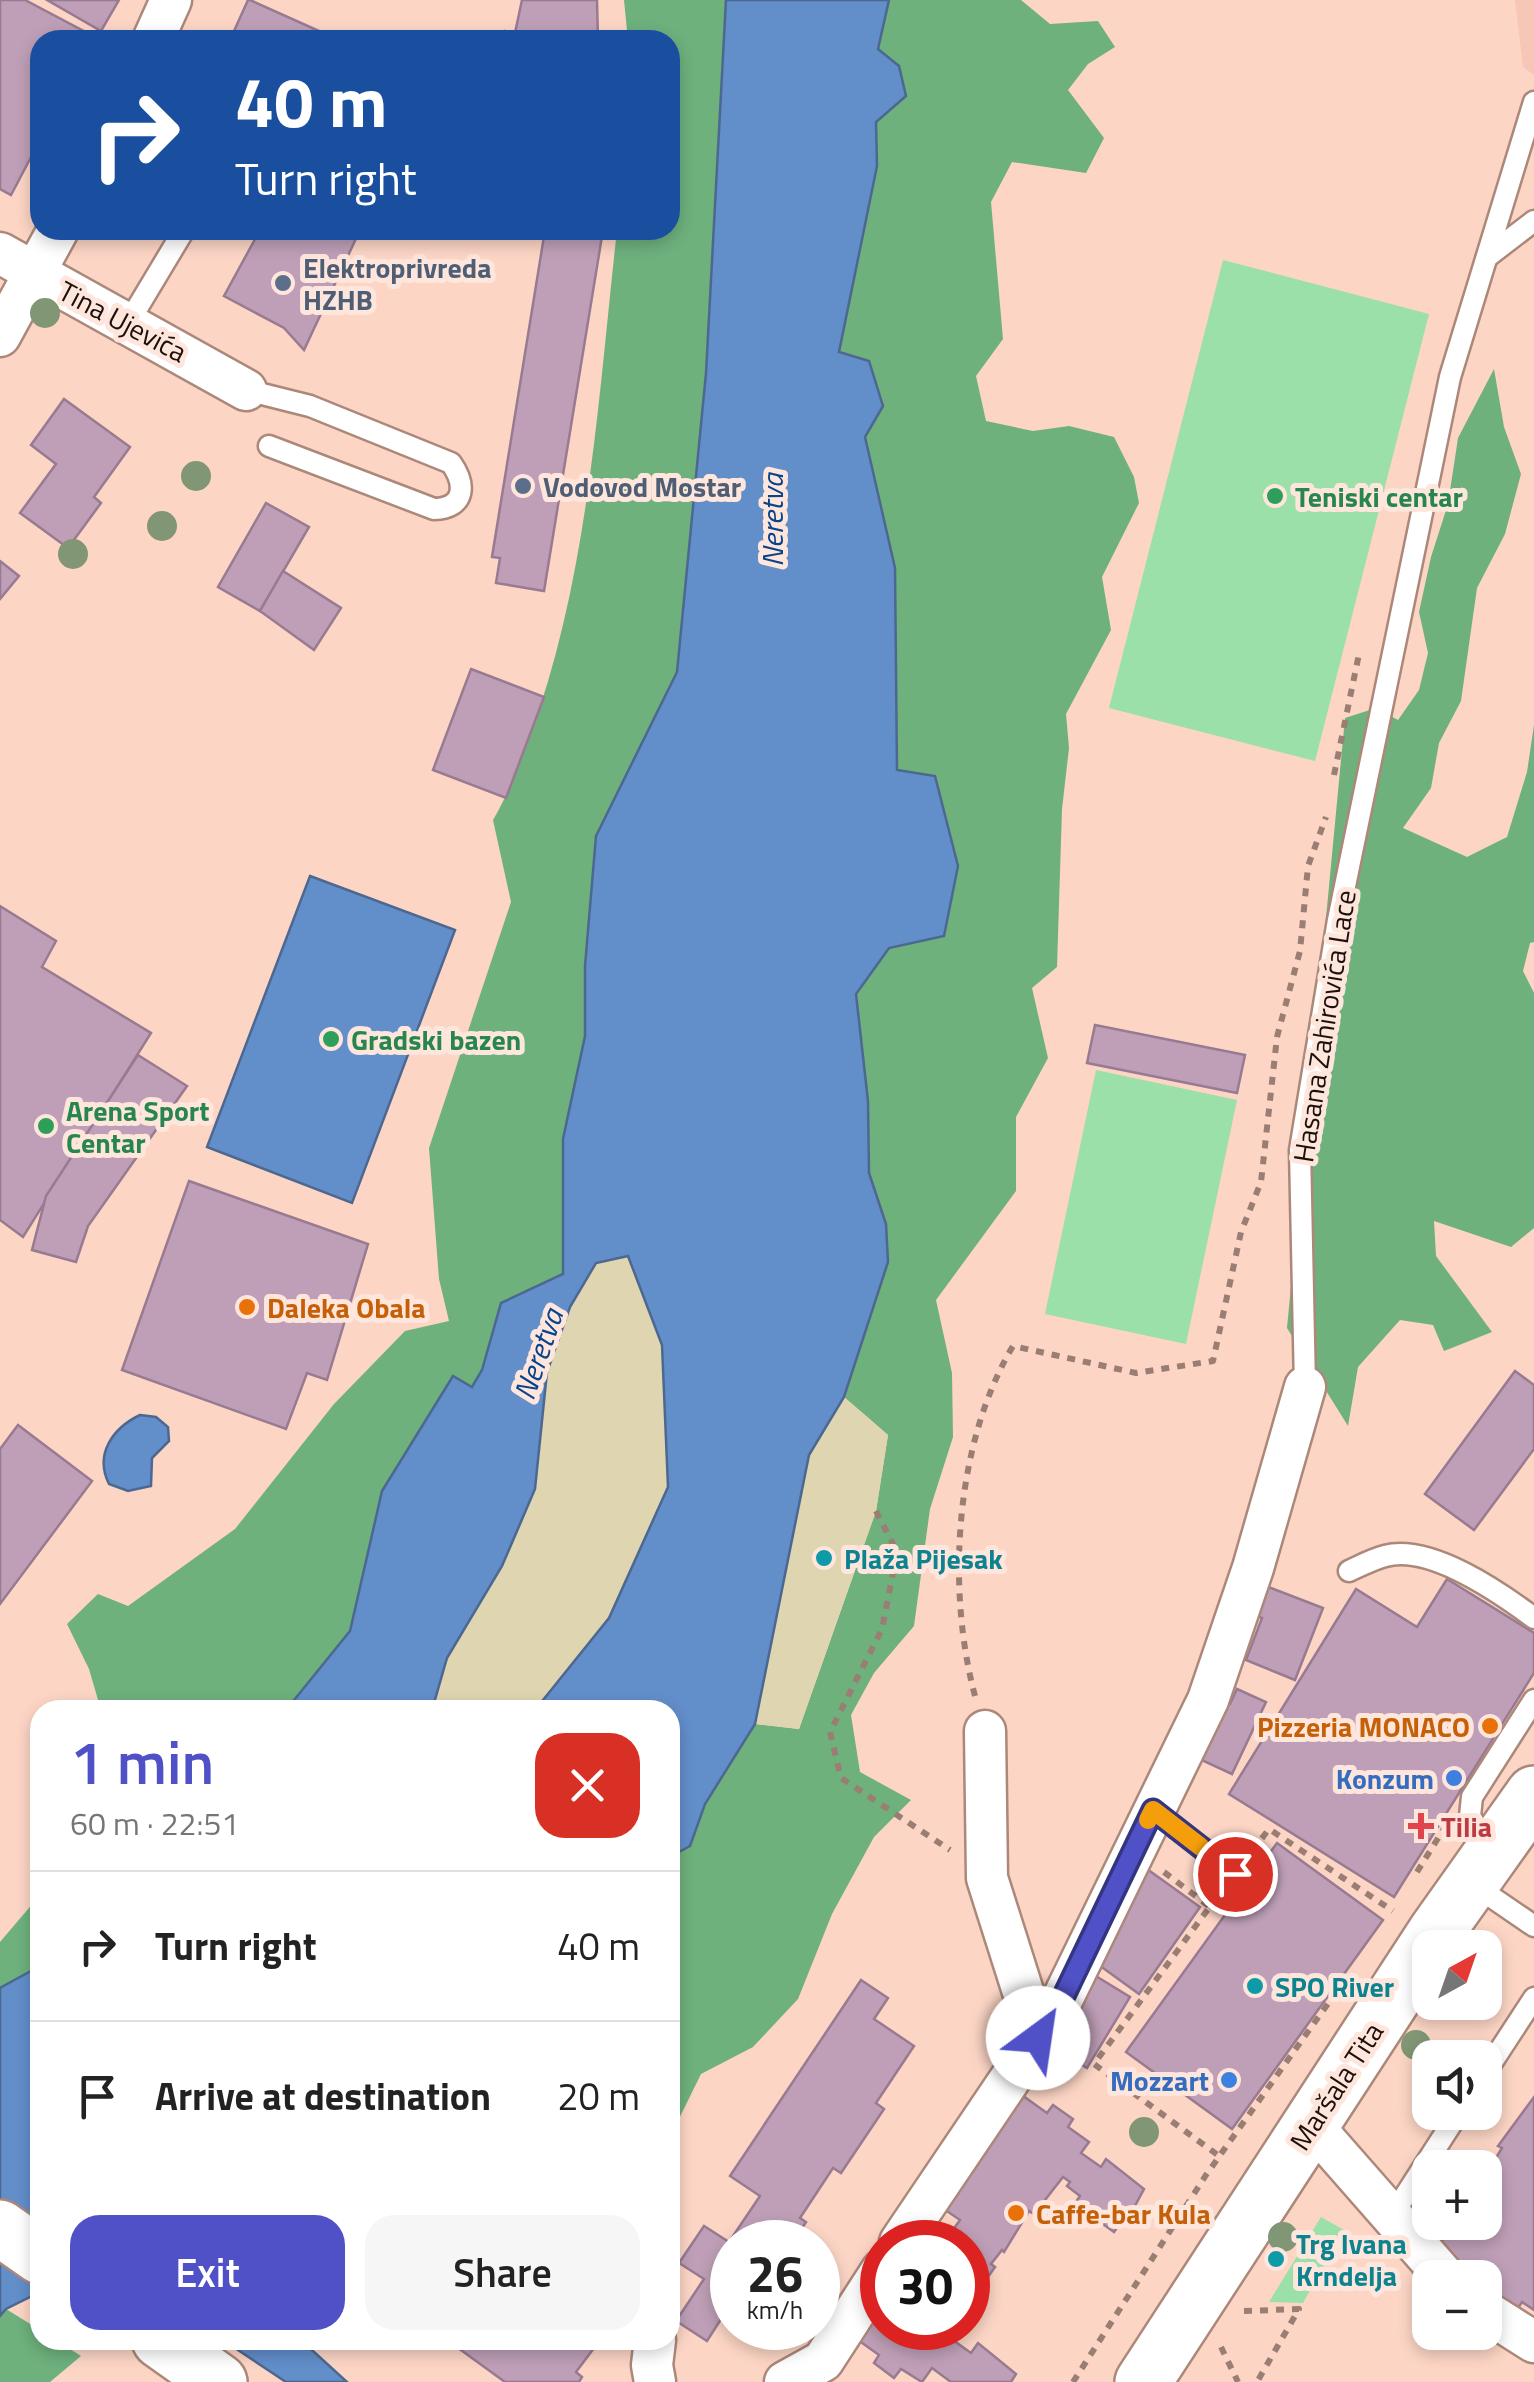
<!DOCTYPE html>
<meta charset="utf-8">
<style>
body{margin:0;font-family:"Titillium Web",sans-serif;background:#f6f6f6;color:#222;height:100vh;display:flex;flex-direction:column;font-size:38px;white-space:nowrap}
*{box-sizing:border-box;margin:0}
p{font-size:32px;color:#767676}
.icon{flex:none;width:55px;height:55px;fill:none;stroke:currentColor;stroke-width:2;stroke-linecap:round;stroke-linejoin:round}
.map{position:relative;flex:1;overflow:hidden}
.drawer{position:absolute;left:30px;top:1700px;width:650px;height:650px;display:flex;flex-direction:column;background:#fff;border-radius:30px;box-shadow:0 5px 15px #0003}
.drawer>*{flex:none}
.guide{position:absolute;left:30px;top:30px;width:650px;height:210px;border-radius:30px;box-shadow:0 5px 15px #0003;background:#1a4fa0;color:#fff;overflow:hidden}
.needle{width:65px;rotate:40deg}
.tools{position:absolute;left:1412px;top:1930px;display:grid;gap:20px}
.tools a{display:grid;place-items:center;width:90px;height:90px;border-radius:20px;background:#fff;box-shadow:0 5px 15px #0003;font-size:50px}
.speed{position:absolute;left:710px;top:2220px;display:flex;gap:20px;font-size:50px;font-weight:700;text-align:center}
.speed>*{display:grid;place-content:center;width:130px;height:130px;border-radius:50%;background:#fff;box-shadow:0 5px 15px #0003;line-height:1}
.speed small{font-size:25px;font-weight:400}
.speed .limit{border:15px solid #d22;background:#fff;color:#111}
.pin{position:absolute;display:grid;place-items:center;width:85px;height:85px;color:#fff;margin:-42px;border:5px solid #fff;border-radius:50%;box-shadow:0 2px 10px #0007}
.me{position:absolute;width:110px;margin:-55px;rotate:31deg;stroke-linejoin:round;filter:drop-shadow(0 0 8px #0008)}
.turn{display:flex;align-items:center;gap:35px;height:210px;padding:0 40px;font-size:45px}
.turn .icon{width:130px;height:130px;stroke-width:2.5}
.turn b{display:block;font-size:70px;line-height:85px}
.round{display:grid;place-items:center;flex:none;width:105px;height:105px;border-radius:30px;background:#f6f6f6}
.headline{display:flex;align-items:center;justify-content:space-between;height:170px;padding:0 40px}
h1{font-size:60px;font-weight:600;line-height:75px;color:#5051c7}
.button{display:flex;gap:20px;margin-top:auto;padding:20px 40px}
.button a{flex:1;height:115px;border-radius:30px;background:#5051c7;color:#fff;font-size:40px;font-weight:600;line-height:115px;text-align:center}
.button a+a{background:#f6f6f6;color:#222}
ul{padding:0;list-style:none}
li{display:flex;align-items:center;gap:30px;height:150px;padding:0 40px;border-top:2px solid #e0e0e0}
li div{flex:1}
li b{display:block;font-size:38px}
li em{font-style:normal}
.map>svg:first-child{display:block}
.built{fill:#f6c7b6}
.green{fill:#9bdfa9}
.forest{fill:#6eb17d}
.sand{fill:#dfd5b0}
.water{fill:#628eca;stroke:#4d6890;stroke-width:2.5}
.building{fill:#be9fb7;stroke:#987a91;stroke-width:2.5}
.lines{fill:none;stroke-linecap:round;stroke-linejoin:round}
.lane-casing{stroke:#ac887a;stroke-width:25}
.street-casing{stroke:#ac887a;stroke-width:45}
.secondary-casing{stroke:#ac887a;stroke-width:60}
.path{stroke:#9a7e73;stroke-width:6;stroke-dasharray:8 8;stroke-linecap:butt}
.lane{stroke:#fff;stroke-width:20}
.street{stroke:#fff;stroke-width:40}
.secondary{stroke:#fff;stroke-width:55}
.tree{fill:#809674}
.route-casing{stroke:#343581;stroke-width:25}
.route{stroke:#5051c7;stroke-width:18}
.slow{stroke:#f59e0b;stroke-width:18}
.service-dot{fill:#5c6f8a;stroke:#fee6dd;stroke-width:4}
.leisure-dot{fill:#2e9e5b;stroke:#fee6dd;stroke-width:4}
.food-dot{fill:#e8710a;stroke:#fee6dd;stroke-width:4}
.culture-dot{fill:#0f9aa8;stroke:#fee6dd;stroke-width:4}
.shop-dot{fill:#3f7fe0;stroke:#fee6dd;stroke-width:4}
.health-dot{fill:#e0444e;stroke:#fee6dd;stroke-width:4}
.labels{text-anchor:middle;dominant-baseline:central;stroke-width:10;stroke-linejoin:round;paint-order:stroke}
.service-label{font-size:28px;font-weight:bold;fill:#4e5e75;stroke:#fee6dd;text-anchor:start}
.street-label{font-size:28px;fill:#1d0f0a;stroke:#fee6dd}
.leisure-label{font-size:28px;font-weight:bold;fill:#27864d;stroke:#fee6dd;text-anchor:start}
.food-label{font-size:28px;font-weight:bold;fill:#c56008;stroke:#fee6dd;text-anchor:start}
.culture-label{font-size:28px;font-weight:bold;fill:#0d838f;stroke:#fee6dd;text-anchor:start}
.shop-label{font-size:28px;font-weight:bold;fill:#366cbe;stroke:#fee6dd;text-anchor:end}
.health-label{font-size:28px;font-weight:bold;fill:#be3a42;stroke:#fee6dd;text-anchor:start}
.water-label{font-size:30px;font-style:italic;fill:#07448c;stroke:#fee6dd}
</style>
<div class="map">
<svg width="1534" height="2382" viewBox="0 0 1534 2382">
<rect width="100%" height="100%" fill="#fcd5c5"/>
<polygon class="built" points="1515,0 1534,0 1534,75 1523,67"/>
<g class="green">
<polygon points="1223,260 1429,314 1315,761 1109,708"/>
<polygon points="1096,1070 1237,1100 1186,1344 1045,1314"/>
<polygon points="1321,2217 1344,2230 1303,2303 1269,2302"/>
</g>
<g class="forest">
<path d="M624 0H726L725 36 706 373 677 673 596 836 585 966V1036L563 1139V1274L501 1303 482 1370 472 1388 453 1376 382 1491 350 1631 286 1710H101L89 1669 67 1624 98 1594 128 1606 235 1529 334 1404 405 1331 449 1321 439 1279 429 1148 511 902 493 820C509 793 519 765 530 736 589 575 598 399 617 230H670V40H628Z"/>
<polygon points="889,0 1021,0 1050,24 1098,21 1115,47 1088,64 1068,90 1104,138 1086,173 1012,162 991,202 1003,339 976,376 986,421 1033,431 1069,426 1114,437 1134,477 1139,503 1102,577 1111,630 1066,714 1069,748 1062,809 1057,967 1032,988 1048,1058 1016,1117 1016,1191 936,1300 952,1373 953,1437 930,1509 914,1626 874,1673 851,1715 860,1772 911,1800 874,1837 832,1914 798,1999 753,2047 701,2074 670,2137 670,1857 690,1845 705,1804 755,1724 799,1729 876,1511 888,1435 844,1397 888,1262 886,1224 869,1173 868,1101 856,994 889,948 897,771 895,568 865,437 839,353 877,166 876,122 899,66 878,49"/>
<polygon points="1494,369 1504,427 1521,474 1505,534 1477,588 1461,701 1439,743 1431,788 1403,828 1467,857 1507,837 1527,772 1534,725 1534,942 1530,943 1523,971 1534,993 1534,1228 1511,1247 1434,1221 1436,1256 1492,1332 1444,1351 1433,1325 1400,1320 1358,1367 1348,1426 1287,1328 1345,718 1376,708 1398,720 1419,690 1428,653 1419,612 1431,557 1448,504 1458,438"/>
<polygon points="40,1895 40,1966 0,1988 0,1942"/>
<polygon points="6,2309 40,2330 40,2340 56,2340 81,2356 50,2382 0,2382 0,2316"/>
</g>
<g class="sand">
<polygon points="628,1256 662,1345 668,1487 609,1618 535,1710 432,1710 447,1658 502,1566 535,1489 547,1372 569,1307 596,1263"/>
<polygon points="844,1397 888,1435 876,1511 799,1729 755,1724 809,1455"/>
</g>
<g class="water">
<polygon points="726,0 889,0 878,49 899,66 906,96 876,122 877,166 839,352 869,361 883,406 865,437 895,568 897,770 935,776 958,866 944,936 889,948 856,994 868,1101 869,1173 886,1224 888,1262 844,1397 809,1455 755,1724 705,1804 690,1846 670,1857 670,1710 535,1710 609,1618 668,1487 662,1345 628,1256 596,1263 570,1307 547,1372 535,1489 502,1566 447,1658 432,1710 286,1710 350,1631 382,1491 453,1376 472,1387 482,1370 501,1303 563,1274 563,1139 585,1036 585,966 596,836 677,672 706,373"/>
<polygon points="310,876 455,930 352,1203 207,1147"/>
<path d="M140 1415 156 1417 168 1427 169 1441 152 1458 151 1486 128 1491 109 1484C94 1454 113 1428 140 1415Z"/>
<polygon points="40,1966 40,2292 6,2309 0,2316 0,1988"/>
<polygon points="223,2340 301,2340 347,2382 286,2382"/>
</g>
<g class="building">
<polygon points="0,0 25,0 95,37 40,40 40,140 11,195 0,189"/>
<polygon points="47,0 119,0 101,31"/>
<polygon points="248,0 250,0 339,40 230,40"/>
<polygon points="522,0 597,0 598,40 503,40 505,31 515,33"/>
<polygon points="260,230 360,230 304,350 284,328 224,296"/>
<polygon points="545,230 603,230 544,591 496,583 500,558 492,557"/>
<polygon points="64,399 130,447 94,497 101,503 68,548 20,513 56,464 31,445"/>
<polygon points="266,503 309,527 260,611 218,587"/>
<polygon points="0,561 19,576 0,599"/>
<polygon points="283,571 341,608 314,650 260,611"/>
<polygon points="471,669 544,697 506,798 433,770"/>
<polygon points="0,906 56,941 42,967 151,1033 23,1237 0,1220"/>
<polygon points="1095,1025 1245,1055 1237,1093 1087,1063"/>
<polygon points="138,1055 187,1086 88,1226 76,1262 32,1250 46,1196"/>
<polygon points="189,1181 368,1244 327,1380 307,1373 286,1429 122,1370"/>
<polygon points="1515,1371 1534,1385 1534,1449 1474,1530 1425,1494"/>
<polygon points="18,1425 92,1481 0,1604 0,1449"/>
<polygon points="1447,1579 1534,1633 1534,1673 1394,1897 1229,1794 1356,1589 1417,1627"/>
<polygon points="1266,1586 1323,1608 1295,1680 1246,1660 1262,1618 1254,1615"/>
<polygon points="1237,1689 1266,1702 1232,1774 1197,1758 1224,1702 1230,1704"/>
<polygon points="1277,1843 1383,1920 1232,2129 1126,2052"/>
<polygon points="1147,1869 1200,1907 1139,1994 1085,1955"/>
<polygon points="1086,1970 1130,1997 1087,2068 1043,2041"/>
<polygon points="861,1980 888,1998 874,2019 914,2046 876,2103 884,2109 841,2173 833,2168 800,2218 806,2222 793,2242 732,2242 732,2302 707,2341 676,2321 704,2279 679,2263 704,2226 729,2242 760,2196 730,2176"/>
<polygon points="1019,2093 1047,2113 1053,2105 1073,2119 1068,2127 1089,2142 1081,2153 1101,2167 1106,2159 1144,2189 1129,2217 1126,2215 1114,2232 1085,2211 1082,2216 1071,2209 1080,2196 1067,2186 1070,2182 1063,2177 1034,2214 1029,2211 1004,2252 1002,2250 991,2264 995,2267 988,2277 984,2275 968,2299 968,2242 916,2242 930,2222 950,2234 960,2220 941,2207"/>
<polygon points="1534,2097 1534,2310 1522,2302 1518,2308 1485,2286 1485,2278 1438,2250 1452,2222 1485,2222 1485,2176 1502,2148 1498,2146"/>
<polygon points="882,2290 882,2328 951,2328 946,2335 971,2353 978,2343 1016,2374 1011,2382 951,2382 932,2368 922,2382 901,2369 894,2378 874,2363 879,2355 851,2335"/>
<polygon points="458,2340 600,2340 576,2372 582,2377 579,2382 505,2382 454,2345"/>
</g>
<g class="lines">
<g class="lane-casing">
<g id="lane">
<polyline points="1487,257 1534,221"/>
<polyline points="127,325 184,230"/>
<path d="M246 390 310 406 451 463C466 484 466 508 434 509L269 446"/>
<polyline points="1305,1387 1300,1150 1338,920 1450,377 1534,102"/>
<path d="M1349 1571C1360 1566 1373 1559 1385 1556 1430 1544 1499 1592 1534 1618"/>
<polyline points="1153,1810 1248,1884"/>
<polyline points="1489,1849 1470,1816 1472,1797 1534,1700"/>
<polyline points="1474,1885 1534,1926"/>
<polyline points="1485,2073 1534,1998"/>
<polyline points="1392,2216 1459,2112"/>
</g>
</g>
<g class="street-casing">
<g id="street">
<polyline points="153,40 171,0"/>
<polyline points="0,253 246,390"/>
<polyline points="0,336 58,230"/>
<polyline points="985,1731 987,1878 1038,2039"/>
<polyline points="1311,2124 1446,2278"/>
<polyline points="900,2242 1058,2008 1208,1700 1253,1568 1305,1387"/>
<polyline points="1485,2311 1534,2342"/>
<polyline points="655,2340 652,2365 655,2382"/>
<polyline points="785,2382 823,2361 882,2270"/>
</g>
</g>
<g class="secondary-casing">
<g id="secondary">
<polyline points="0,2228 40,2256"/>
<polyline points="160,2340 219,2382"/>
<polyline points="1143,2382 1436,1932 1534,1794"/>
</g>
</g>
<g class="path">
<polyline points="1334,775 1359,654"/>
<polyline points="876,1511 897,1552 882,1629 830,1732 841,1778 950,1850"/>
<path d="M975 1696C946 1588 955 1443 1013 1346L1136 1373 1213 1361 1241 1232 1261 1182 1277 1037 1300 951 1308 866 1326 817"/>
<polyline points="1252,1851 1269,1829 1393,1911"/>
<polyline points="1164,1872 1210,1907"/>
<polyline points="1417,1872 1445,1827"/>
<polyline points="1217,1897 1094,2064 1219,2156"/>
<polyline points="1244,2311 1299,2309 1257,2382"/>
<polyline points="1221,2347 1238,2382"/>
<polyline points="1073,2382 1206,2175 1344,1981"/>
</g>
<use href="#lane" class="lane"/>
<use href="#street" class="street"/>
<use href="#secondary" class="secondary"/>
</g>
<g class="tree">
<circle cx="45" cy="313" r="15"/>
<circle cx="196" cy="476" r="15"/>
<circle cx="162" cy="526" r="15"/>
<circle cx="73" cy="554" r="15"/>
<circle cx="1416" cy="2045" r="15"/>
<circle cx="1144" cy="2132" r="15"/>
<circle cx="1283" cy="2237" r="15"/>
</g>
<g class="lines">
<g class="route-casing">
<polyline id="route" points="1038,2038 1058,2008 1153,1810 1235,1874"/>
</g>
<use href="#route" class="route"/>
<polyline class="slow" points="1148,1820 1153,1810 1201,1847"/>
</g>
<g class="service-dot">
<circle cx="283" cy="283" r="10"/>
<circle cx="523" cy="486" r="10"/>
</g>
<g class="leisure-dot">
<circle cx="1275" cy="496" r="10"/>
<circle cx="331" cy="1039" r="10"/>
<circle cx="46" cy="1126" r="10"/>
</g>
<g class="food-dot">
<circle cx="247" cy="1307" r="10"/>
<circle cx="1490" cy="1726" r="10"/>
<circle cx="1016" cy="2213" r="10"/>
</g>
<g class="culture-dot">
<circle cx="824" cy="1558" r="10"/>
<circle cx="1255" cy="1986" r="10"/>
<circle cx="1276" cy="2259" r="10"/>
</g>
<g class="shop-dot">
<circle cx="1454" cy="1778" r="10"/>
<circle cx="1229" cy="2080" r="10"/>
</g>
<path class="health-dot" d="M1416 1811h10v10h10v10h-10v10h-10v-10h-10v-10h10z"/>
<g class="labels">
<g class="service-label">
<text x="303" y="267">Elektroprivreda<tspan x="303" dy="32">HZHB</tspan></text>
<text x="543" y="486">Vodovod Mostar</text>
</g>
<g class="street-label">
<text transform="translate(123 321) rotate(28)">Tina Ujevića</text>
<text transform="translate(1324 1026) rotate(-81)">Hasana Zahirovića Lace</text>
<text transform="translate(1336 2086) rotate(-57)">Maršala Tita</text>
</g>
<g class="leisure-label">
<text x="1295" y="496">Teniski centar</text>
<text x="351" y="1039">Gradski bazen</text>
<text x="66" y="1110">Arena Sport<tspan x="66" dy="32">Centar</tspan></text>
</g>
<g class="food-label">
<text x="267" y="1307">Daleka Obala</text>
<text x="1470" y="1726" text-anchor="end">Pizzeria MONACO</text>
<text x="1036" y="2213">Caffe-bar Kula</text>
</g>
<g class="culture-label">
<text x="844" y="1558">Plaža Pijesak</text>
<text x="1275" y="1986">SPO River</text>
<text x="1296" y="2243">Trg Ivana<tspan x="1296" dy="32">Krndelja</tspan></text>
</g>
<g class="shop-label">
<text x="1434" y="1778">Konzum</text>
<text x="1209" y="2080">Mozzart</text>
</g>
<g class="health-label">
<text x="1441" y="1826">Tilia</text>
</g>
<g class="water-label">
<text transform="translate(772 520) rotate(-90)">Neretva</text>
<text transform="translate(538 1354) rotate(-71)">Neretva</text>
</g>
</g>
</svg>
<div class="tools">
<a><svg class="needle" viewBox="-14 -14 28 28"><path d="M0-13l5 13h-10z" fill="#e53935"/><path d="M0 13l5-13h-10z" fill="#767676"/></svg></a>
<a><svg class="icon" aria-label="sound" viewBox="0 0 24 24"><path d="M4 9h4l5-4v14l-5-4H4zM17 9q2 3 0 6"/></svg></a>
<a>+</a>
<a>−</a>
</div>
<div class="speed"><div>26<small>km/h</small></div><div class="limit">30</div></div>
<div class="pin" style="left:1235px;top:1874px;background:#d93025"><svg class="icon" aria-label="arrive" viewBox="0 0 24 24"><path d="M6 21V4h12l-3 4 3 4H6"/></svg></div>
<svg class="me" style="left:1038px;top:2038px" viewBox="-20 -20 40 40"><circle r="19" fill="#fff"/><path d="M0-13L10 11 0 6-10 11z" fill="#5051c7"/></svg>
<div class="guide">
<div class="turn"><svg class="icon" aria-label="right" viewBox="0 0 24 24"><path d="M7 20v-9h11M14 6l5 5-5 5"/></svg><div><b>40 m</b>Turn right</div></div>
</div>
<section class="drawer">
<div class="headline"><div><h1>1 min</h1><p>60 m · 22:51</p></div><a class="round" style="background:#d93025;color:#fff"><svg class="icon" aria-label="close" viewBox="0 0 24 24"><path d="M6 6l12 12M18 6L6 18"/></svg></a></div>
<ul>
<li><svg class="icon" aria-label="right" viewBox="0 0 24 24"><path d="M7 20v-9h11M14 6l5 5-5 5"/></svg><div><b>Turn right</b></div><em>40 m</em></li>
<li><svg class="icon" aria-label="arrive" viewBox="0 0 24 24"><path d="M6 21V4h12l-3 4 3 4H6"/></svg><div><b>Arrive at destination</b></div><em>20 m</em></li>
</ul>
<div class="button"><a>Exit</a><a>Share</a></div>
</section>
</div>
